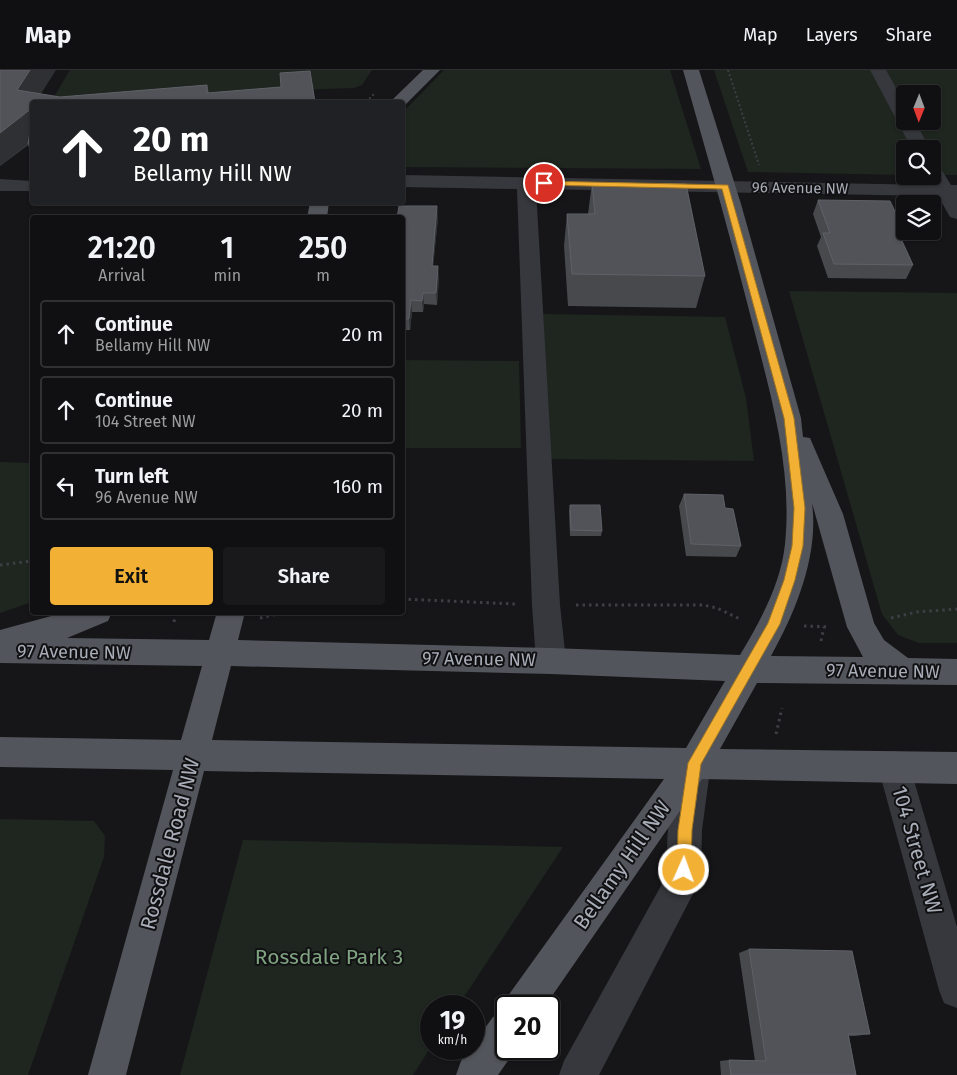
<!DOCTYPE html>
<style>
body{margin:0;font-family:"Fira Sans",sans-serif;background:#19191b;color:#f1f3f6;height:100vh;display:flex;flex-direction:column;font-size:19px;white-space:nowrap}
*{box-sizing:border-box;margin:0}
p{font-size:16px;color:#9c9d9f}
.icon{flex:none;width:28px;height:28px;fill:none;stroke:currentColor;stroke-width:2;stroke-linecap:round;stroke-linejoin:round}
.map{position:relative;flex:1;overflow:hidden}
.drawer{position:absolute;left:30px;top:145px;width:375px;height:400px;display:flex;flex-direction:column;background:#101012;border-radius:5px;box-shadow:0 1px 4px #0004,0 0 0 1px #303032}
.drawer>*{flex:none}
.guide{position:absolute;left:30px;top:30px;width:375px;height:105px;border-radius:5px;box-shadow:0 1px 4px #0004,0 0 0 1px #303032;background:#202124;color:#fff;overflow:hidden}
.needle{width:32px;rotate:181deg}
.fabs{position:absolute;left:896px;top:15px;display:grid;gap:10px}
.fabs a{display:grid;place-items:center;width:45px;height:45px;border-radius:5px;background:#101012;box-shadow:0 1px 4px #0004,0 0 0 1px #303032;font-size:25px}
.speed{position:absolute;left:420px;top:925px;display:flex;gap:10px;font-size:25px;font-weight:700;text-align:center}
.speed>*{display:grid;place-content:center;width:65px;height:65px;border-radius:50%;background:#101012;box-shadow:0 1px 4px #0004,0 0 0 1px #303032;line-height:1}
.speed small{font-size:12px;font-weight:400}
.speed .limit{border:2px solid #111;border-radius:8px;background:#fff;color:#111}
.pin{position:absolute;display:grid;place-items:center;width:42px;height:42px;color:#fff;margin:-21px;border:2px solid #fff;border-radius:50%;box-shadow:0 1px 5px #0007}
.me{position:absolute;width:55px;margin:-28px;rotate:2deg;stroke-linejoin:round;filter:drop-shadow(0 0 4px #0008)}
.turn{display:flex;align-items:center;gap:18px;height:105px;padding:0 20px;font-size:22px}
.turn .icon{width:65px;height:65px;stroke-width:2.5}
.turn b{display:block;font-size:35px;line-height:42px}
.eta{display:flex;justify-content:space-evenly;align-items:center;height:85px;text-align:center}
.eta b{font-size:30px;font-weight:600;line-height:35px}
.action{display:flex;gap:10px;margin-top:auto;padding:10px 20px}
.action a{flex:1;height:58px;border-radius:5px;background:#f2b134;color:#111;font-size:20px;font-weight:600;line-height:58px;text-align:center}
.action a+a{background:#19191b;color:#f1f3f6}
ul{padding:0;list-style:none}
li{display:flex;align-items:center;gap:15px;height:68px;margin:0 10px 8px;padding:0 10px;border:2px solid #303032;border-radius:5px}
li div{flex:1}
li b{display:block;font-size:19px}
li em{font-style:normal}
header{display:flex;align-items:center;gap:30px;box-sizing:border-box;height:70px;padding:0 25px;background:#101012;border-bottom:1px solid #303032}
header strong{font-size:24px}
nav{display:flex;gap:28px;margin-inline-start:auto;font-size:18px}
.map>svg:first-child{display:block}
.green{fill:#1e261f;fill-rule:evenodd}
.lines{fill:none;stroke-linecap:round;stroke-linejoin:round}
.path-far1{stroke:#3d3f44;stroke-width:2;stroke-dasharray:2 2.5;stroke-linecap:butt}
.path{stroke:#3d3f44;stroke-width:3;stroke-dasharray:2.5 4;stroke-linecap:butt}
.minor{fill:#37383d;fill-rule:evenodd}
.major{fill:#53555c;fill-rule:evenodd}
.wall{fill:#47494d}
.shaded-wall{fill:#2f3033}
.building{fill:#525359;stroke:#5f6168}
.route{fill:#f2b134;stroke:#9d7322}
.labels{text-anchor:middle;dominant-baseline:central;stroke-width:4;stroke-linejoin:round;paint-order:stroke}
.far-street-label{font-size:15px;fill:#a8adb8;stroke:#111113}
.street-label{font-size:18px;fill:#a8adb8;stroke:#111113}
.near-street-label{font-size:21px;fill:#a8adb8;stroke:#111113}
.near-park-label{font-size:21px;fill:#7fa381;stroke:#111113}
</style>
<header>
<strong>Map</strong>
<nav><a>Map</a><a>Layers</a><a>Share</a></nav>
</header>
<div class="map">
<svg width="957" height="1005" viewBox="0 0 957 1005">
<rect width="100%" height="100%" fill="#161618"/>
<g class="green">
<polygon points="70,0 372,0 362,15 354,18 269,21 55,32 55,25"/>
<polygon points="444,0 670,0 701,99 403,97 403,42"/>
<path d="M714 0H957V105H933L932 79H905V105L748 102ZM905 24H932V51H905Z"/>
<polygon points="789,221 957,223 957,573 919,573 898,565 882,544"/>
<polygon points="543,244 725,247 746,328 754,391 549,389"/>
<polygon points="403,290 519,291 521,378 403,378"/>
<polygon points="0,392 32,393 32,532 0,543"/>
<polygon points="0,749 94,751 105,766 104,787 28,1005 0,1005"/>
<polygon points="243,770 563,777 458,936 431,936 431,977 413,1005 180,1005"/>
</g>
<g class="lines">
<g class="path-far1">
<polyline points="728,0 759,95"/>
<polyline points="366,32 375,23"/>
</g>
<g class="path">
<polyline points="0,495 32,491"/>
<polyline points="402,529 515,534"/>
<polyline points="576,535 703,535 717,538 742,550"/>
<polyline points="260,548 287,542"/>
<polyline points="891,548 917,542 957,539"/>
<polyline points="174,552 176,542"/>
<polyline points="804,556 830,557"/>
<polyline points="821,571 824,557"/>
<polyline points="776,664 782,638"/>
</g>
<g class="minor">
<polygon points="870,0 886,0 905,34 905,51 915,51 930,79 912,79"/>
<polygon points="932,93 938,94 951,115 957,115 957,149 950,147 938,126 536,119 560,535 566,591 561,600 551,604 541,600 536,591 532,535 517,119 402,117 402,105 932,115 927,106 932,106"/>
<polygon points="0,109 32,111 32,121 0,121"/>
<path d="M695 678 706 682 711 693 702 760 701 801 694 822 599 1005H559L564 991 662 814C669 796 666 778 668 759 671 734 674 705 684 682Z"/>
<polygon points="894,681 905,686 910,697 957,857 957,938 944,933 939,920 878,697 883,686"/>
</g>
<g class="major">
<polygon points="423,0 440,0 404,36 402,32 390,32"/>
<path d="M683 0H699L741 134 801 348 803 367 810 368 813 375 843 444 874 553 884 570 908 588 957 589V615L757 613 720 679 957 682V714L702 709 545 936H506V941L504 936 510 923 664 709 204 701 126 1005H88L173 700 0 697V667L181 670 202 596 0 593V560L66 542H112L108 551 67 568 209 570 217 542H245L238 570 551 578 740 585C760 551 781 514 785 474 793 396 769 319 750 244 729 162 706 81 683 0ZM812 433 847 557 863 587 771 586C796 541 819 485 812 433ZM231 596 551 604 725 611 686 678 212 670Z"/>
<polygon points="310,132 329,132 327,148 307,148"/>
<polygon points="506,941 506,979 516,979 498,1005 456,1005 461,991 470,979 474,979 474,973 493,947"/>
</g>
</g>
<g class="wall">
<polygon points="0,0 41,24 60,27 207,15 209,23 281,17 310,1 315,32 32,32 32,85 28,75 0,96"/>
<polygon points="592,113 705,206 696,238 568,236 564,176 567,144 588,144"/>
<polygon points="818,130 904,160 900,167 913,195 906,209 828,208 817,176 821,167 813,144"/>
<polygon points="402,148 438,148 433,196 439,208 437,235 424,234 423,242 412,242 410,260 406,260 404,282 402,282"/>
<polygon points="684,424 725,438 741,476 736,487 686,486 679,436"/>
<polygon points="570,435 602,461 601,466 570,466 569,441"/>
<polygon points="749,879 870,964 855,966 849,966 856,1005 721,1005 720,991 729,990 755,991 739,883"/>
</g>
<g class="shaded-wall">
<polygon points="30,0 56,0 32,38 32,71 0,96 0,63 17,20"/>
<polygon points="437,136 438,148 432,208 432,196"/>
<polygon points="438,196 439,208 437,235 436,223"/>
<polygon points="423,223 424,234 423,242 422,231"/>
<polygon points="411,230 412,242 410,260 409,249"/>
<polygon points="405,249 406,260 404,282 403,270"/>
</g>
<g class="building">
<polygon points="0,0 30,0 17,20 60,27 207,15 207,23 281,17 280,3 310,1 315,32 32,32 32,38 0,63"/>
<polygon points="32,51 32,74 28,74"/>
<polygon points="592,113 686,114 705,206 572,204 567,144 595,144"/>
<polygon points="818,130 890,131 904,160 897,160 913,195 834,194 823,163 830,163"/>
<polygon points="399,136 437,136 432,196 438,196 436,223 423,223 422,231 411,230 409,249 405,249 403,270 402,270 402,148 397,148"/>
<polygon points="684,424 723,425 725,438 733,439 741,476 691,474"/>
<polygon points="570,435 600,435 602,461 571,460"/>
<polygon points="749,879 852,881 870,964 848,964 856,1005 731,1005 729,990 766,991"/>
</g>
<polygon class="route" points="541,111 728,115 794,348 805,438 803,476 795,510 780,554 701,694 692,760 691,800 689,806 684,808 679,806 677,800 678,760 688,693 768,553 784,510 792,476 794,438 784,348 722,119 544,115 541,115"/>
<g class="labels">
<g class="far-street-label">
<text transform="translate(800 118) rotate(1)">96 Avenue NW</text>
</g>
<g class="street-label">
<text transform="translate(74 582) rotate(1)">97 Avenue NW</text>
<text transform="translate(479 589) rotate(1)">97 Avenue NW</text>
<text transform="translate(883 601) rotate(1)">97 Avenue NW</text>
</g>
<g class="near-street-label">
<text transform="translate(170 774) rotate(-75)">Rossdale Road NW</text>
<text transform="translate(917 780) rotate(74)">104 Street NW</text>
<text transform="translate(622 795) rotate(-55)">Bellamy Hill NW</text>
</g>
<g class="near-park-label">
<text x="329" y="887">Rossdale Park 3</text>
</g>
</g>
</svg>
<div class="fabs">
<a><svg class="needle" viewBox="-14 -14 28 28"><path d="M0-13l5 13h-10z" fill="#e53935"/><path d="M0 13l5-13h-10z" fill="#9c9d9f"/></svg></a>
<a><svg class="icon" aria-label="search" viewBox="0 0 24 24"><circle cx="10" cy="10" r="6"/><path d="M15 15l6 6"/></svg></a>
<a><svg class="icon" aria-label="layers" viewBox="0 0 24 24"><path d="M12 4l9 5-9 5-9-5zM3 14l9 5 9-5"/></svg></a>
</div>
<div class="speed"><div>19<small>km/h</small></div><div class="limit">20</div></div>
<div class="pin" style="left:544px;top:113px;background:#d93025"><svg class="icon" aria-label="arrive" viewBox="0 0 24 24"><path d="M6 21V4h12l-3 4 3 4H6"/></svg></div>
<svg class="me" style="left:684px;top:800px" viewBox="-20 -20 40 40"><circle r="17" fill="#f2b134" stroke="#fff" stroke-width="3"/><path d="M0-11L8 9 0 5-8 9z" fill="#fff"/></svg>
<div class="guide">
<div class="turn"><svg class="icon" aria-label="ahead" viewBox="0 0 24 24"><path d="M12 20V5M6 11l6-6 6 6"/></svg><div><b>20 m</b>Bellamy Hill NW</div></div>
</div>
<section class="drawer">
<div class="eta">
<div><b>21:20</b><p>Arrival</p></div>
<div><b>1</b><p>min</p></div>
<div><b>250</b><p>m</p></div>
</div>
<ul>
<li><svg class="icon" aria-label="ahead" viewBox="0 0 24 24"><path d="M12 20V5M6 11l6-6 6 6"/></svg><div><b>Continue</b><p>Bellamy Hill NW</p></div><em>20 m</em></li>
<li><svg class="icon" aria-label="ahead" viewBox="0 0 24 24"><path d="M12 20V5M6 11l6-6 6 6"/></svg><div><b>Continue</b><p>104 Street NW</p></div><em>20 m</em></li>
<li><svg class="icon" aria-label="left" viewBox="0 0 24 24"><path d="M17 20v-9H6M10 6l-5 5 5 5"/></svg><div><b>Turn left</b><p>96 Avenue NW</p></div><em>160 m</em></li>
</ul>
<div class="action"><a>Exit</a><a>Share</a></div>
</section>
</div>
